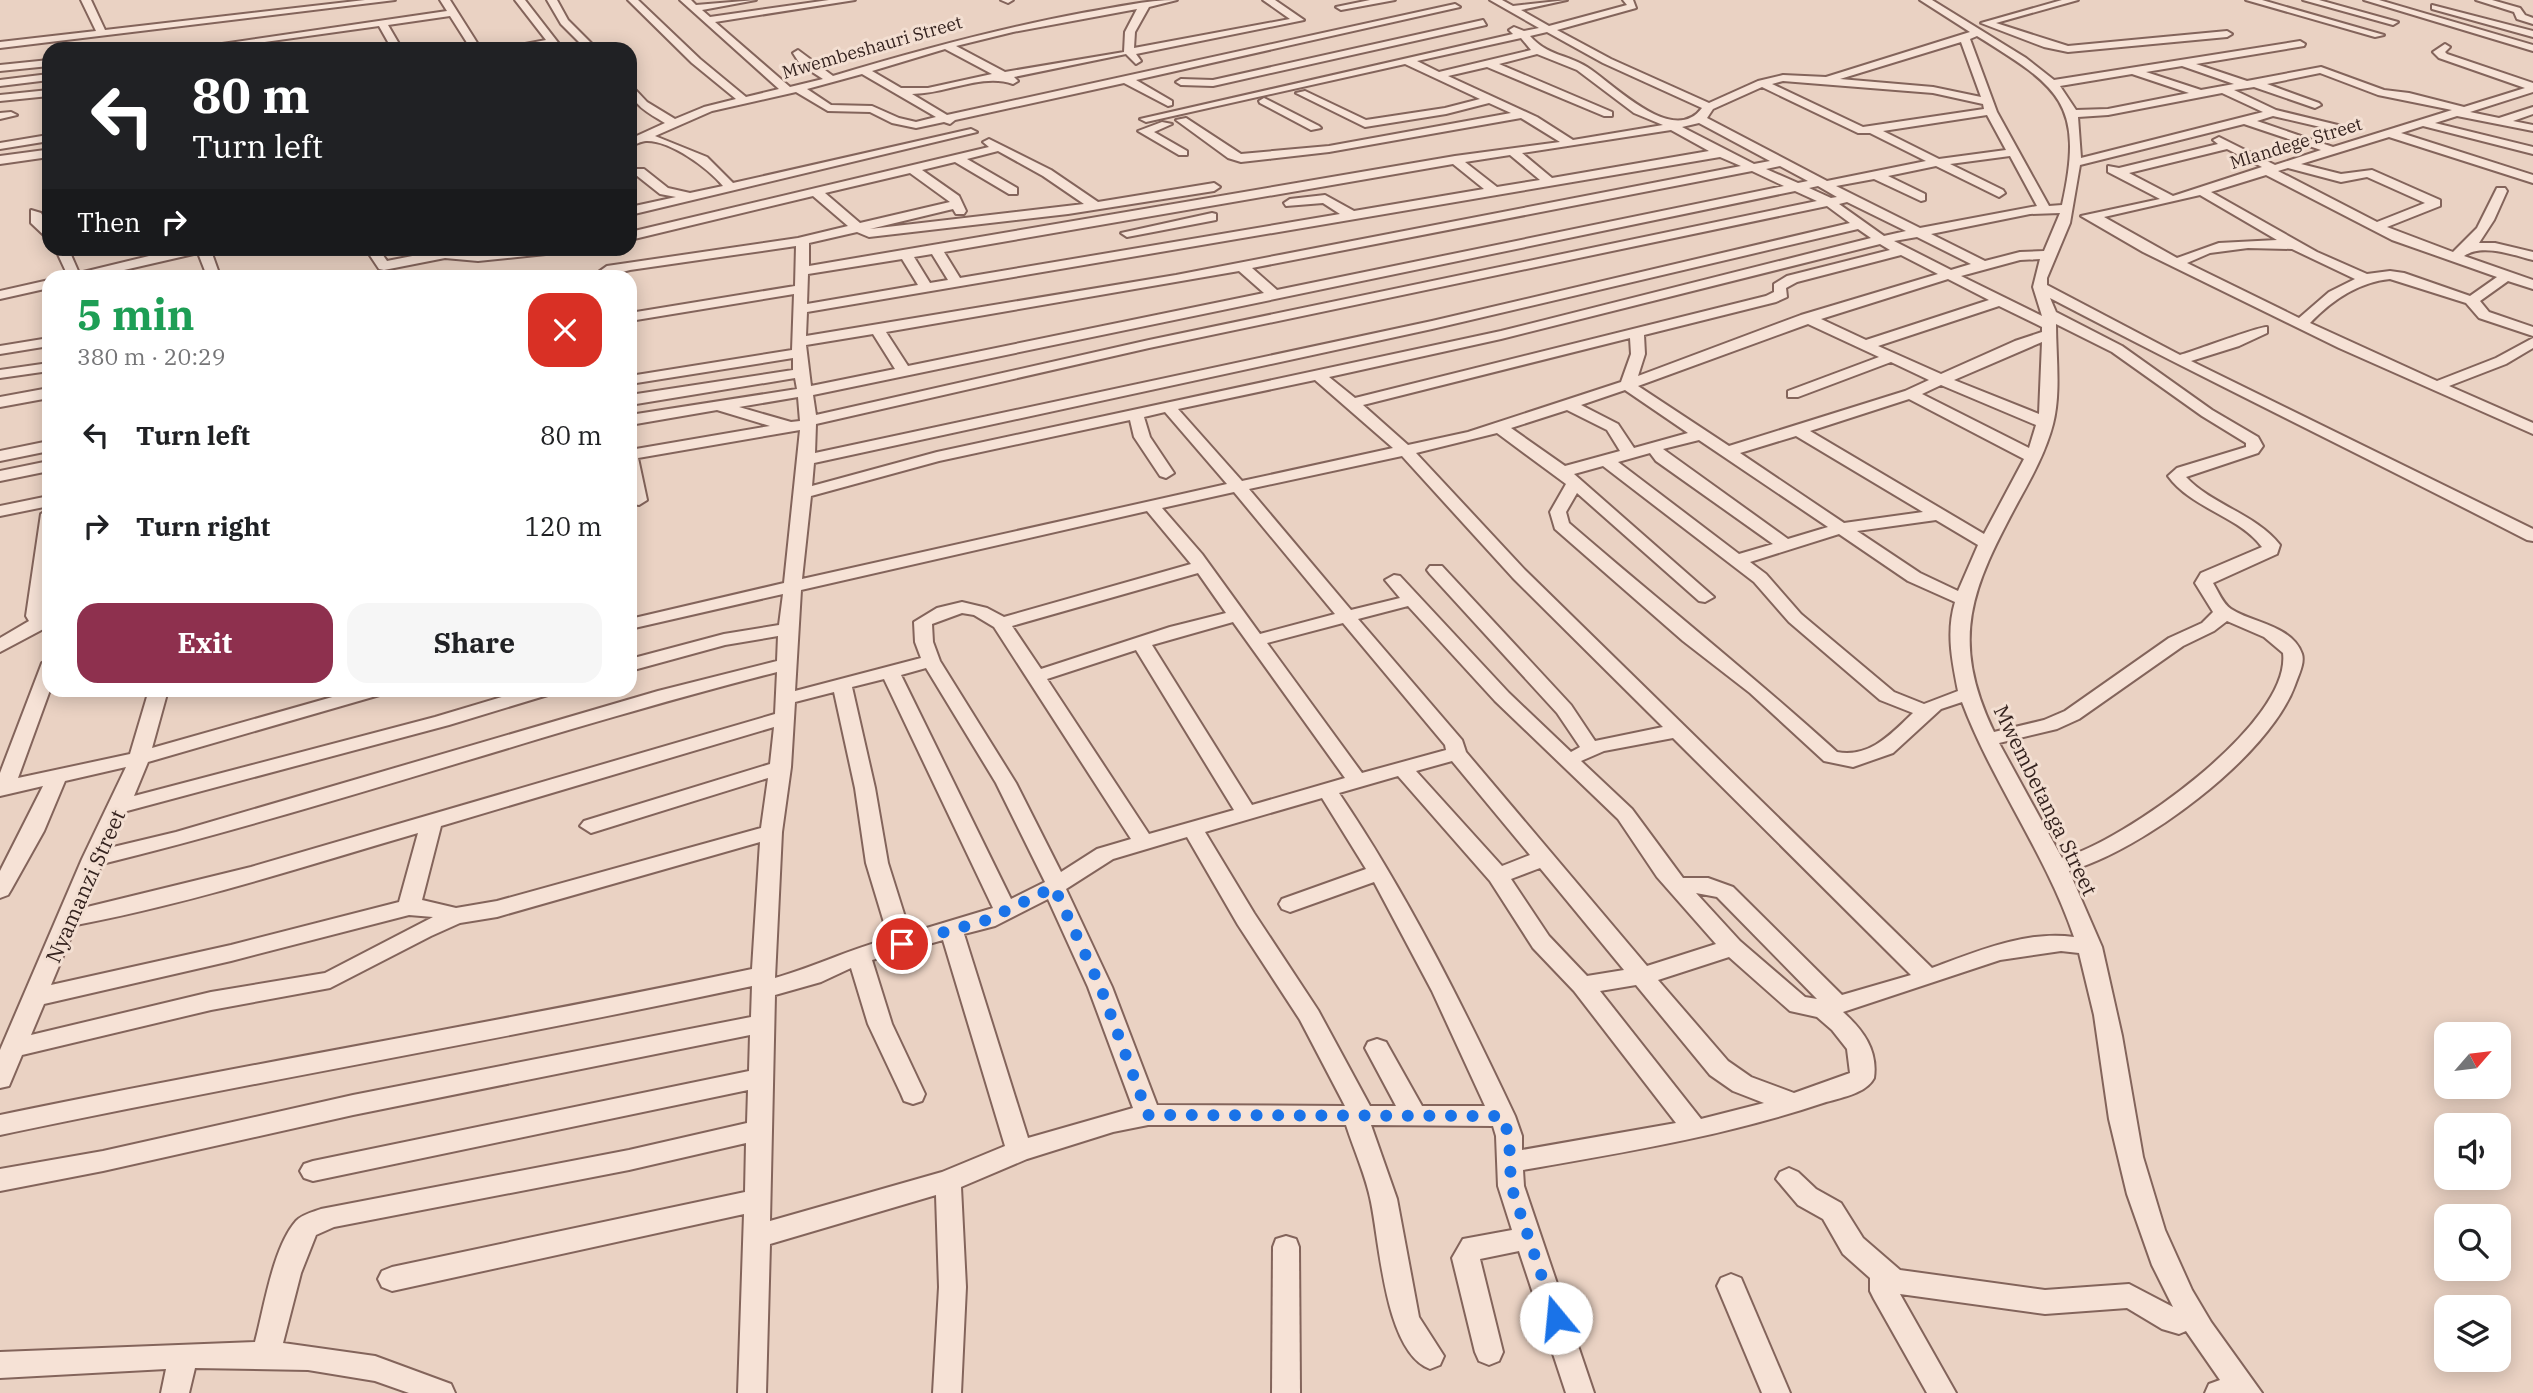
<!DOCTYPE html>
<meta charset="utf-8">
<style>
body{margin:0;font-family:"IBM Plex Serif",serif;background:#f6f6f6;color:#202124;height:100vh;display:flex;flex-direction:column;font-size:26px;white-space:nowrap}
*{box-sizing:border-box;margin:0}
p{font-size:23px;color:#757577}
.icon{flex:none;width:38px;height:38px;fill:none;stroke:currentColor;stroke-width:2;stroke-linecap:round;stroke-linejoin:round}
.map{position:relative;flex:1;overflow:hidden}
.sheet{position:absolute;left:42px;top:270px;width:595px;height:427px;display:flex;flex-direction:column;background:#fff;border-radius:21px;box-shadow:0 4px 18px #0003}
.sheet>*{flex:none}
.guide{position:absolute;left:42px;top:42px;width:595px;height:214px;border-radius:21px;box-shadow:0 4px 18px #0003;background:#202124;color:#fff;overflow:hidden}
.needle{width:46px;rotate:62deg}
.buttons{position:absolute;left:2434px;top:1022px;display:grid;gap:14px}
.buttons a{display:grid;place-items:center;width:77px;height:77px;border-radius:14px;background:#fff;box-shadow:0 4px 18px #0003;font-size:35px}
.pin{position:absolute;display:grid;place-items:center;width:60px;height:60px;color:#fff;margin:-30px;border:4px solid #fff;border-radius:50%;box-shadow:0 2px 7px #0007}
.me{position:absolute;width:77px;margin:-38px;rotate:343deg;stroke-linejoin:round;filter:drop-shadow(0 0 5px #0008)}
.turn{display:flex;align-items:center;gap:24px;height:147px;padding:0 35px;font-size:32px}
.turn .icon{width:91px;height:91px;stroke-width:2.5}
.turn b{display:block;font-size:49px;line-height:60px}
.then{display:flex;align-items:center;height:66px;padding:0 35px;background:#0003;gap:14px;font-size:26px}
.round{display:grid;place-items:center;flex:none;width:74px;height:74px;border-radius:21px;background:#f6f6f6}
.headline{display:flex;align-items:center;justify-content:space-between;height:119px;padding:0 35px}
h1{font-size:42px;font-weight:700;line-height:52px;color:#1e9e55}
.button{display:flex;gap:14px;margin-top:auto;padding:14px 35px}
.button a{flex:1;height:80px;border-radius:21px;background:#8e304e;color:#fff;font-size:28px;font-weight:700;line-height:80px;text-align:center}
.button a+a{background:#f6f6f6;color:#202124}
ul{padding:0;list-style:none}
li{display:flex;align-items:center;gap:21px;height:91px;padding:0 35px}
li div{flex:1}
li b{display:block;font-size:26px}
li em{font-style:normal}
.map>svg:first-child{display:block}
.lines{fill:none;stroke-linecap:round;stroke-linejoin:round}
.minor-casing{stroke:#83645b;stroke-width:4}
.minor{fill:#f6e2d6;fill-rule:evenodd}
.route{stroke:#1a73e8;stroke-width:12;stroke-dasharray:0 21.6}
.labels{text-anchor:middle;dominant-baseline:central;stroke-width:6;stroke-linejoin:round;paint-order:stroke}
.far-street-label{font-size:18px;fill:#34221e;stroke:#f3dfd2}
.street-label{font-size:21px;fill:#34221e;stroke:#f3dfd2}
</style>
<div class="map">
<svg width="2533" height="1393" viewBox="0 0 2533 1393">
<rect width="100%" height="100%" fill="#ead2c3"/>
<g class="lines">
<g class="minor-casing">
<g id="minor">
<polygon points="81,0 91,0 105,30 365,0 395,0 0,48 0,42 96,31"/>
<polygon points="440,0 450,0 481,49 471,49 450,16 388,25 402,49 392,49 379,26 215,49 188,49 447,11"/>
<polygon points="515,0 525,0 563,49 553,49 550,45 499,49 546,40"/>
<polygon points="547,0 557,0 568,20 597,49 586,49 561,24"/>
<path d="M628 0H638L700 59 746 97 779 89 680 0H691L696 5 756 0 702 10 710 17 829 0H855L715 22 790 87 823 79 800 64 793 53 798 50 833 76C916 51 997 29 1082 13 1114 8 1145 0 1177 0L1149 7 1135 32 1134 48 1290 19 1263 0H1275L1304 20 1136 54 1141 61 1136 64 1126 54 1014 77 1018 81 1013 84C982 73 946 94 912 94L947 115 1455 4 1460 7 1136 80 1172 101V105L1168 106 1124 83 955 120 950 124 944 122 916 128 892 123 870 112 828 111 796 92 712 111 655 136 707 157 733 183 971 129 977 132 630 215V207L676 197 660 194 636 175V169H644L668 188 690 193 723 186C708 168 670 140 646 141 641 141 635 145 630 146V139L665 123C649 113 630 105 630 84L647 102 675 119 704 107 736 99 692 63ZM1137 9 1125 32 1124 52 1005 72 956 46 1013 32ZM945 49 992 74 928 88H901L872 71ZM862 74 936 117 916 122 899 118 872 106 831 105 807 89Z"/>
<polygon points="1001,0 1013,0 1008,3"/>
<polygon points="1370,0 1395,0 1341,10 1336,7"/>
<path d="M1490 0H1502L1513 6 1567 0 1521 10 1549 26 1627 5 1623 0H1633L1636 8 1557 30 1611 59 1709 103 1758 81 1783 75 1826 77 1970 32 1920 0H1932L2026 58 2054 80 2300 41 2305 44 2304 46 2196 64 2247 81 2321 67 2384 90 2409 93 2464 107 2525 88 2439 58 2433 52 2445 44 2450 47 2445 52 2447 54 2533 83V92L2470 112 2499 118 2533 107V114L2513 121 2533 125V131L2457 116 2435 123 2533 147V154L2423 126 2401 133 2533 175V183L2389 137 2301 164 2341 174 2372 170 2440 200V206L2387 227 2453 252 2477 228 2497 188H2505L2507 191 2494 220 2479 243H2495L2533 252V260C2513 255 2482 243 2464 256L2533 280V289L2508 281 2480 301 2489 312 2533 327V336L2479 318 2466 303 2390 279C2359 282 2332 300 2310 323L2437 381 2496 358 2533 338V348L2506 364 2449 386 2533 423V434L2339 348 2143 252 2081 216 2160 199 2108 172V166L2119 168 2218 144 2213 140 2219 137 2275 165 2321 150 2244 124 2080 165 2070 223 2047 278V285L2180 355C2194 351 2260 326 2267 327V333L2239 346 2191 361 2533 529V541L2527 540C2368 458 2208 381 2050 298L2056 312 2122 346 2212 410 2258 437 2263 446 2258 453 2186 477C2212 505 2256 514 2280 545L2277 554 2213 583C2218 591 2223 604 2231 609 2252 623 2292 625 2302 654 2305 663 2298 676 2295 685 2269 757 2141 851 2069 871L2102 947 2122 1036 2143 1157 2165 1230 2192 1290 2211 1322 2262 1393H2205L2209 1384 2220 1380 2186 1331 2179 1334 2162 1329 2127 1308 2045 1314 1900 1294 1956 1393H1927L1874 1299 1870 1291V1278L1843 1254 1823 1219 1798 1205 1776 1179 1780 1172 1789 1168 1798 1172 1816 1189 1841 1203 1863 1238 1900 1270 2045 1290 2129 1284 2173 1307 2152 1265 2127 1194 2109 1119 2094 1015 2079 953 2061 951 2000 960 1843 1012C1863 1030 1878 1050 1874 1078 1866 1094 1839 1098 1823 1103 1725 1136 1625 1152 1523 1170L1524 1186 1594 1393H1566L1519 1251 1480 1259 1503 1352 1499 1361 1489 1365 1479 1361 1475 1352 1452 1258 1463 1239 1512 1230 1498 1186 1496 1136 1493 1126 1371 1125 1397 1199 1419 1317 1444 1356 1440 1365 1430 1369C1385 1352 1380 1245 1371 1202 1366 1176 1354 1150 1346 1125H1148L1113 1132 1027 1159 961 1187 966 1287 961 1393H933L939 1287 936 1195 770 1244 766 1393H738L744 1214 392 1291 382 1287 378 1279 382 1271 392 1267 745 1192 746 1143 629 1170 334 1227 316 1235 301 1273 283 1343 375 1356 451 1384 455 1393H409L375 1381 308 1370 195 1368 189 1393H161L166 1369 0 1378V1352L255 1342C264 1308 273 1247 296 1221 303 1214 313 1212 321 1209L629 1150 747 1123 748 1090 313 1181 304 1178 300 1171 304 1164 313 1161 749 1071 750 1035 353 1115 103 1171 0 1191V1169L103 1151 353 1095 751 1017 752 986C502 1040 250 1082 0 1135V1115C250 1063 502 1022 752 969L760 842 497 917 460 923 431 936 330 988 211 1010 22 1055 9 1086 0 1088V1050L82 859 126 767 65 781 44 831 11 890 8 895 0 898V871L43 786 0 796V773L42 663 49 661 50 690 18 778 130 754 149 690H168L152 748 357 690H386L383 694 148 762 134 796 435 717 525 690H554L551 694 449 725 127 811 109 848 176 832 658 691 777 661 778 636 725 645 630 671V659L724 634 779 625 783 594 630 629V619L784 583 800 430 638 458 647 500 639 505 633 504 630 496V450L770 426 717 410 630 425V415L797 389 795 378 630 405V395L793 370V358L630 384V376L792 350 794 294 630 321V313L795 286 796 246 630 270 607 276H593L607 266 798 238 848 226 813 196 630 240V232L989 147 983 142 989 139 1051 170 1098 202 1214 183 1220 187 1214 191 1068 214 869 237 857 232 809 243V266L1455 156 1560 142 1521 118 1329 152 1241 162 1228 158 1176 120 1186 118 1241 154 1329 146 1511 113 1489 103 1446 114 1365 127 1296 93 1305 91 1366 120 1445 108 1480 99 1405 64 1146 122 1140 119 1513 34 1509 30 1514 27 1524 31 1539 28ZM1547 32 1603 63 1702 108C1673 147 1614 84 1587 67 1566 54 1548 56 1530 36ZM1977 36C2059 87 2085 103 2062 205L2049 206 1997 112 1970 39ZM1521 38 1531 50 1439 72 1417 61ZM1961 42 1981 97 1933 87 1840 79ZM1537 54 1577 70 1634 113 1663 125 1573 140 1537 117 1448 76 1487 67 1604 116H1612V112L1499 64ZM2182 66 2234 84 2201 90 2146 72ZM2320 73 2378 95 2452 110 2333 147 2257 121 2273 116 2342 132 2346 131V127L2276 110 2234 90 2254 87 2315 108 2321 105 2319 103 2267 84ZM2132 74 2189 93 2108 109 2076 110 2060 86ZM1783 81 1933 93 1983 104 1984 109 1863 127 1772 84ZM1762 87 1858 133H1870L1926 161 1827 181 1707 118 1713 109ZM2222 93 2263 112 2081 158 2078 117 2108 115ZM1987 115 2006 150 1939 159 1883 131ZM1699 123 1770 161 1754 164 1682 127ZM1671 130 1709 151 1552 178 1522 153ZM2227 149 2262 167 2173 196 2129 173ZM998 151 1043 176 1084 204 870 229 953 209 956 214H964L966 211 959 196 922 170 955 162 1009 194H1017V188L967 159ZM1510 155 1540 180 1497 187 1465 162ZM2010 156 2037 206 1920 228 1836 186 1874 179 1921 201 1925 200V194L1888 176 1936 166 1999 197 2005 193 2003 190 1950 164ZM1720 157 1741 166 1176 275 806 336 807 312ZM1453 164 1484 189 1354 211 1325 195 1290 199 1284 203 1286 206 1323 203 1340 214 960 278 944 252ZM1780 166 1808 181 1798 183 1766 169ZM2288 168 2341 182 2367 177 2425 203 2377 222 2278 171ZM1752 171 1784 186 1277 290 1252 268ZM910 173 950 202 860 223 825 193ZM2266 175 2392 240 2497 277 2470 296 2404 273 2390 271 2367 274 2317 252 2211 192ZM1818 186 1837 197 1831 198 1809 188ZM1795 191 1817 201 1149 340 816 415 813 395ZM2200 195 2277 240 2219 243 2177 258 2104 217ZM1847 202 1906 231 1884 236 1839 204ZM1827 206 1850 223 1432 321 815 453 816 424 1149 348ZM2060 213 2044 251 2020 252 1985 261 1931 234 2030 214ZM1858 229 1871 238 1501 331 937 452 812 486 814 463 1432 329ZM1917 237 1971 264 1951 270 1894 241ZM1880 244 1890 250 1787 276 1774 284V292L1766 296 1355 398 1329 377 1501 339ZM2248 248 2292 249 2355 279 2329 292 2299 318 2187 263 2210 253ZM932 254 948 280 930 283 914 257ZM1901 255 1938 274 1801 315 1638 376 1645 354 1644 335 1776 302 1787 297 1786 288 1797 282ZM902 259 918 285 807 304 808 274ZM2040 259 2033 287 2042 316 1961 276 2020 260ZM1239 271 1264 293 908 366 886 332ZM1948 279 1989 300 1866 340 1821 319ZM1999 306 2042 327V332L2015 341 1941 374 1878 346ZM1808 324 1879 357 1788 391V397H1798L1891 362 1929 380 1905 391 1729 446 1638 386ZM2056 324 2112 352 2202 416 2246 443V447L2177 468 2168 476C2192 509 2239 516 2262 547L2201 573 2195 583 2213 612 2202 623 2169 638 2065 711 2044 720 1994 732C1949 638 1972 588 2018 502 2032 477 2046 451 2053 424 2061 393 2056 356 2056 324ZM873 334 895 369 811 386 806 345ZM1630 338 1631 354 1621 382 1468 432 1408 445 1363 405ZM2042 342 2039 414 1954 380ZM1315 380 1393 448 1242 481 1178 409ZM1941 385 2036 425 2029 448 1922 394ZM1625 390 1688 433 1634 448 1618 424 1581 405ZM798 397 800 421 791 422 739 407ZM1909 399 2024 459 1984 534 1810 431ZM1567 410 1607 430 1620 451 1565 466 1511 428ZM1165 412 1227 484 802 579 811 496 939 461 1130 420 1134 437 1160 476 1166 478 1174 473 1150 437 1144 417ZM1497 433 1566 484 1550 512 1555 529 1683 641 1750 693 1824 761 1853 767 1893 753 1941 709 1962 702C1992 782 2046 854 2074 937 2026 930 1976 952 1932 968L1525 570 1416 453ZM1796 436 1923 512 1844 523 1740 453ZM1699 440 1828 527 1788 539 1663 449ZM1650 453 1656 461 1773 544 1739 554 1618 462ZM1402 456 1513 578 1663 727 1595 741 1571 705 1442 566H1430L1427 570 1430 574 1557 713 1580 747 1571 752 1509 693 1400 576 1394 575 1385 580 1400 598 1351 610 1249 489ZM1603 466 1754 582 1789 622 1880 700 1913 713C1891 734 1870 758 1837 752 1750 673 1658 600 1569 523L1566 512 1577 493 1699 601 1705 602 1714 597 1574 474ZM1234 492 1335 614 1260 634 1202 554 1162 508ZM1147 511 1191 564 1004 617 987 608 962 602 937 608 914 622 915 642 921 658 795 691 801 590ZM1936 520 1978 545 1958 591 1920 573 1857 531ZM1839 534 1908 581 1955 602C1946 632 1952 661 1958 691L1924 704 1894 692 1801 614 1766 574 1750 562ZM1198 573 1226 613 1170 627 1041 669 1012 626ZM1408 606 1495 701 1618 819 1657 877 1716 944 1647 966 1466 752 1462 740 1358 619ZM962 613 974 615 994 627 1131 839 1097 849 1061 872 1016 783 940 661 933 642 932 624ZM2227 621 2264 637 2283 653C2292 723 2122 843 2062 858L1999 743 2057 729 2079 719 2183 646 2214 631ZM1233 622 1345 778 1252 805 1152 645ZM1343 623 1445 745 1446 750 1362 773 1267 643ZM1136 650 1234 810 1149 834 1047 679ZM926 668 996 783 1045 882 1011 899 901 675ZM777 672 775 714 251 867 83 908 102 864C329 808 550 730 777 672ZM884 679 993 908 910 933 888 863 875 788 852 687ZM834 692 855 788 866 863 889 939C850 949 814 967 775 978L782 832 791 767 795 702ZM774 727 770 764 584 821 580 826 591 833 768 778 761 828 497 901 456 908 422 900 441 826ZM1673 738 1911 975 1842 995 1733 887 1708 878H1683L1632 809 1581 761 1604 751ZM1452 761 1530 855 1502 866 1416 771ZM1398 776 1490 881 1533 948 1574 991 1676 1123 1522 1150V1136L1515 1116C1462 1004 1408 895 1339 793ZM1322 798 1366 869 1282 899 1279 904 1282 909 1290 912 1374 882 1432 991 1485 1106H1422L1386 1042 1377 1039 1368 1042 1365 1048 1396 1106H1370L1318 1010 1254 913 1205 832ZM418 833 399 902 231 945 51 985 76 925C192 903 305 866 418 833ZM1187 837 1238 925 1300 1020 1345 1106 1157 1105 1112 987 1066 889 1113 859ZM1540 868 1624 970 1587 976 1549 936 1511 879ZM1696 893 1717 897 1817 999 1805 997 1740 941ZM1048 899 1088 987 1133 1108 1028 1138 964 934 995 926ZM409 915 433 917 325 973 211 992 31 1035 44 1004 231 961ZM943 940 1005 1146 942 1172 770 1221 775 995 821 982 851 968 868 1024 901 1094 904 1101 913 1104 922 1101 925 1094 892 1024 872 960ZM1729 957 1790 1011 1817 1017 1832 1030 1847 1049 1850 1073 1794 1093 1751 1077 1728 1061 1658 980ZM1636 985 1710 1075 1733 1091 1764 1103 1701 1119 1600 991Z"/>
<polygon points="2062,0 2078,0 1996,23 2068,46 2227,31 2232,34 2227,37 2068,52 2044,47 1981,23"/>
<polygon points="2246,0 2262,0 2384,35 2375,37"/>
<polygon points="2303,0 2319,0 2398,22 2393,25"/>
<polygon points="2364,0 2379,0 2533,45 2533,51"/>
<polygon points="2476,0 2492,0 2520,8 2525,15 2533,18 2533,24 2517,19 2514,12"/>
<polygon points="2432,5 2533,31 2533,37 2432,9"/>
<polygon points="1483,20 1486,25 1213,86 1181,85 1176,82 1181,79 1213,80"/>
<polygon points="49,60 49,66 0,71 0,65"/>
<polygon points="49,74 49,80 0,86 0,80"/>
<polygon points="49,90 49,96 0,101 0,95"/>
<polygon points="1264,98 1319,126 1321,128 1311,130 1260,103 1259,101"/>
<polygon points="0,113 11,112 17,115 0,119"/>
<polygon points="1162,122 1172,124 1154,132 1187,151 1187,155 1179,155 1138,131"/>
<polygon points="48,135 49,141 0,149 0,143"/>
<polygon points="45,150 49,151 49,157 0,164 0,156"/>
<polygon points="31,210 41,213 49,228 49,240 31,223"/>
<polygon points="1212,213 1216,214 1216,220 1127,237 1121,233"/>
<polygon points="55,248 68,248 79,273 182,248 210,248 220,276 207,276 198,253 98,276 68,276"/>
<polygon points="365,248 378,248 387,261 453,248 478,253 571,248 565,252 478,261 445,258 384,270 379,269"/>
<polygon points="49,280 49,288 0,299 0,291"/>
<polygon points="49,338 49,346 0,354 0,346"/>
<polygon points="49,363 49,371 0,378 0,370"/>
<polygon points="49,388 49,398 0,407 0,397"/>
<polygon points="49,441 49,451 0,461 0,451"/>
<polygon points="49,461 49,471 0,481 0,471"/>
<polygon points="49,496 49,506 0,516 0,506"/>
<polygon points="49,509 49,578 44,615 49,616 49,626 0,652 0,638 29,621 26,616 41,514"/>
<polygon points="1286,1236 1296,1239 1299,1247 1300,1393 1272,1393 1273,1247 1276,1239"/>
<polygon points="1731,1274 1741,1278 1790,1393 1762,1393 1717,1286 1721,1278"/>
</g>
</g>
<use href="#minor" class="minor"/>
</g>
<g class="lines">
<polyline class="route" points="902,944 987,920 1054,887 1100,986 1148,1115 1502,1116 1509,1136 1511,1186 1556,1318"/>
</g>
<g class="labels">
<g class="far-street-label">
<text transform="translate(872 47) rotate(-16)">Mwembeshauri Street</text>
<text transform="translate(2296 143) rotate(-17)">Mlandege Street</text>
</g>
<g class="street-label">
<text transform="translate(2046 800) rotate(64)">Mwembetanga Street</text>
<text transform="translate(85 886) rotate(-66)">Nyamanzi Street</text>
</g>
</g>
</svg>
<div class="buttons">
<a><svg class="needle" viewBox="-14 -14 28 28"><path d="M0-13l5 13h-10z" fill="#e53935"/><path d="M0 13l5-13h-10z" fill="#757577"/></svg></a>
<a><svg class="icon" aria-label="sound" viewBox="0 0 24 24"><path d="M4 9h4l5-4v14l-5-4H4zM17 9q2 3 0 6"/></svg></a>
<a><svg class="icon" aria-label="search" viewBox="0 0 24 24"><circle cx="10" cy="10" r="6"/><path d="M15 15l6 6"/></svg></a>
<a><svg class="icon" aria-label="layers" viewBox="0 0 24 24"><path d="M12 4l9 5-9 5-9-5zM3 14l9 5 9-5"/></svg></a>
</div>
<div class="pin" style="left:902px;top:944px;background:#d93025"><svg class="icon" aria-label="arrive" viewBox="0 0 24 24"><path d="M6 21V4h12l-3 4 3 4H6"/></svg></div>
<svg class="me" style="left:1556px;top:1318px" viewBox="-20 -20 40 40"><circle r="19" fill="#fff"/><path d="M0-13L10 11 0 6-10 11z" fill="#1a73e8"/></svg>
<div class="guide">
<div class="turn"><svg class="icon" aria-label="left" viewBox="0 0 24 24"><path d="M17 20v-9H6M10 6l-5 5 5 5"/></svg><div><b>80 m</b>Turn left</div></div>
<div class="then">Then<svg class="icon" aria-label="right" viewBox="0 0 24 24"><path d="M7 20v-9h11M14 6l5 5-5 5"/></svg></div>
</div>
<section class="sheet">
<div class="headline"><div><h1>5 min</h1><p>380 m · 20:29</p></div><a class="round" style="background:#d93025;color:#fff"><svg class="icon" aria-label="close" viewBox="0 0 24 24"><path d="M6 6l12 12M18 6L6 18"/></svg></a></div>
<ul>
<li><svg class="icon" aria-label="left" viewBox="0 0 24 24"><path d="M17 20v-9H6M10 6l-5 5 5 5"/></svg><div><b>Turn left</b></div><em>80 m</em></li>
<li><svg class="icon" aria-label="right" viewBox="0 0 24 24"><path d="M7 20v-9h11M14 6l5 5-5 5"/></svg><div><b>Turn right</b></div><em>120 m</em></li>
</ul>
<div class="button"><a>Exit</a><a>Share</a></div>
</section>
</div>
